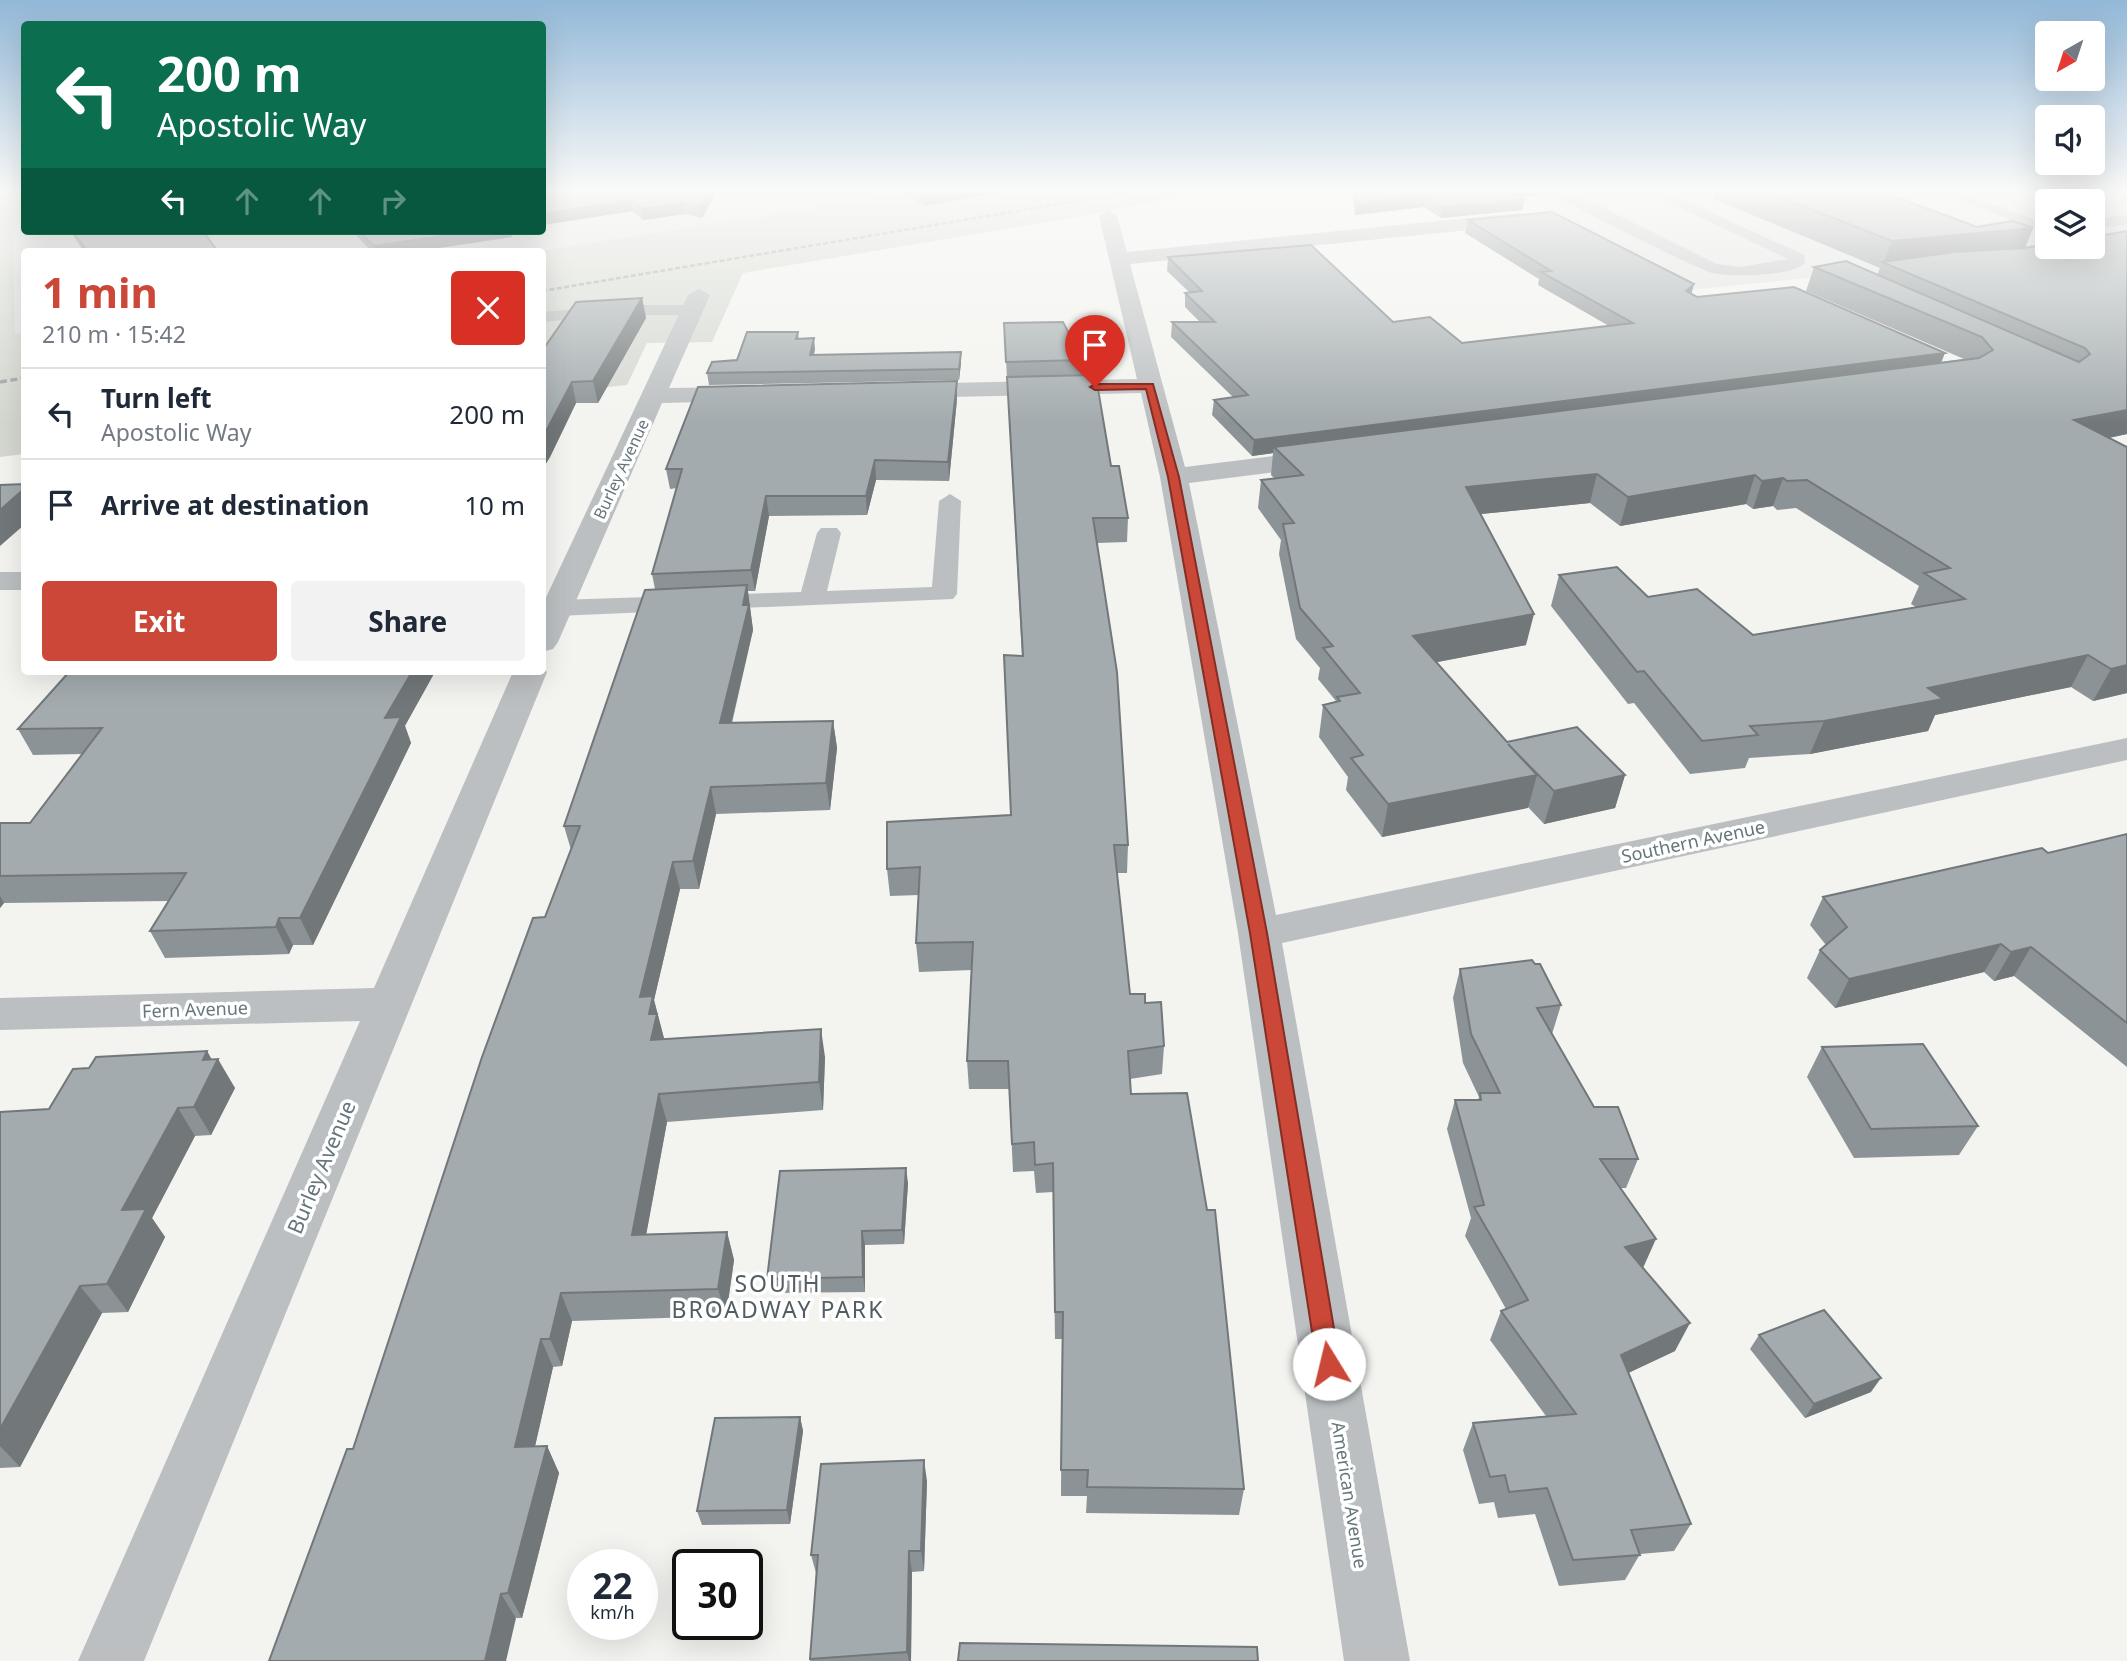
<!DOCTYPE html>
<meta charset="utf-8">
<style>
body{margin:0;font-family:"Noto Sans",sans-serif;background:#f2f2f3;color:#1f2937;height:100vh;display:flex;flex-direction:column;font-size:26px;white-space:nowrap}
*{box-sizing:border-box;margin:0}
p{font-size:23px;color:#747a83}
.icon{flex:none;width:38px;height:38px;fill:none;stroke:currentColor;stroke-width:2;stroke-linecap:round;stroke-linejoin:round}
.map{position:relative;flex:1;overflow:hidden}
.drawer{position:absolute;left:21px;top:248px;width:525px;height:427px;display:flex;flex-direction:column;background:#fff;border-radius:7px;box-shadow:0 7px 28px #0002}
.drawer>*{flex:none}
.banner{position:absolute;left:21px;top:21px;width:525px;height:214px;border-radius:7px;box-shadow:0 7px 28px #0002;background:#0b6e4f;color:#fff;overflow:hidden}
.needle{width:46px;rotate:219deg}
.buttons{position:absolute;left:2035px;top:21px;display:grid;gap:14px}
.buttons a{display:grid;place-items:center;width:70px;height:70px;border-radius:7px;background:#fff;box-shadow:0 7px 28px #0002;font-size:35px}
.speed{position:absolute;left:567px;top:1549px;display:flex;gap:14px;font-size:35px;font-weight:700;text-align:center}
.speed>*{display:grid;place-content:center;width:91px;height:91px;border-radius:50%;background:#fff;box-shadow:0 7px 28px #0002;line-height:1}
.speed small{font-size:18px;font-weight:400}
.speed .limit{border:4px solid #111;border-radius:10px;background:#fff;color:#111}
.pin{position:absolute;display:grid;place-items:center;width:60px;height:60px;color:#fff;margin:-72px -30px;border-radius:50% 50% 50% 0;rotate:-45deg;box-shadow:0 0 7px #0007}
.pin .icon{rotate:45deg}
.me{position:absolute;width:77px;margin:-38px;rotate:351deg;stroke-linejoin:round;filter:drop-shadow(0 0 5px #0008)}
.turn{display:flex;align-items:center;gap:24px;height:147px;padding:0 21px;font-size:32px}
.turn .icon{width:91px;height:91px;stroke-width:2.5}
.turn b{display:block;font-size:49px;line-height:60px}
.lanes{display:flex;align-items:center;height:66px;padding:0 21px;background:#0003;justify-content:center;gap:35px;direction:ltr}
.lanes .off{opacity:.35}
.round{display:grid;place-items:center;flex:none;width:74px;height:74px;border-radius:7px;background:#f2f2f3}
.head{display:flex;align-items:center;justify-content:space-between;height:119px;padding:0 21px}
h1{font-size:42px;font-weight:700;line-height:52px;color:#cb4738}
.primary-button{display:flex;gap:14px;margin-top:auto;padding:14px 21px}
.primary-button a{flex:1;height:80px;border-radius:7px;background:#cb4738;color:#fff;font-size:28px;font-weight:700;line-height:80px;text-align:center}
.primary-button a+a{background:#f2f2f3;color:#1f2937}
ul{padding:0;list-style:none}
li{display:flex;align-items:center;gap:21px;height:91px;padding:0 21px;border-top:2px solid #e0e1e3}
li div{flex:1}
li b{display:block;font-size:26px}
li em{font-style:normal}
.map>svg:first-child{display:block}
.built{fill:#e1e3e1;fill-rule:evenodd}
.green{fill:#d4d8d0}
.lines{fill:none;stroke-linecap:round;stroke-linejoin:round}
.service{fill:#bbbfc1;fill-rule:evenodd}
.minor{fill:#bbbfc1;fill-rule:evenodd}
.rail-far1{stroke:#9ba2a5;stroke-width:2.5;stroke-dasharray:5 2.5;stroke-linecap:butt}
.rail{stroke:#9ba2a5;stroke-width:3.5;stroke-dasharray:7 3.5;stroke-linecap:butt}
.wall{fill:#8c9396}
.shaded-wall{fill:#72787a}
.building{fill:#a3abae;stroke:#72787a;stroke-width:2}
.route{fill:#cb4738;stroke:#842e24;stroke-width:2}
.labels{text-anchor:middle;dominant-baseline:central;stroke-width:7;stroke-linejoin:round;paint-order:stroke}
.far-street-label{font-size:16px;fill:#66767d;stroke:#fff}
.street-label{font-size:18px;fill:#66767d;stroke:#fff}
.near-street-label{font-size:21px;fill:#66767d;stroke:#fff}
.near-neighbourhood-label{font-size:23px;letter-spacing:2px;fill:#535e63;stroke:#fff}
</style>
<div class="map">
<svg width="2127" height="1661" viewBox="0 0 2127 1661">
<rect width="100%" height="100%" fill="#f3f3f0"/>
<g class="built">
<polygon points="0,191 24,191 24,231 542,231 543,191 948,191 534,252 24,252 24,333 0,337"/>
<path d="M1514 191H2127V424L1809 278 1688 290ZM2048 201H2093V247H2048Z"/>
</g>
<g class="green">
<polygon points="0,191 16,191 12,208 15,334 24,333 24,454 0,457"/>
<polygon points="923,191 1208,191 1066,219 743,273 712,342 647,343 627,385 543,394 542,252 534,252"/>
</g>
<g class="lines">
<g class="service">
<path d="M1550 191H1569L1717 264 1741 267 1788 259 1645 191H1664L1804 255 1805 263C1792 277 1731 277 1712 273 1697 269 1558 200 1550 191Z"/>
<polygon points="1936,191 1957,191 2042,222 2034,227 1974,232 1974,226 2011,220"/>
<polygon points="2127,215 2127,225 2093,229 2093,219"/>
<polygon points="625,305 693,305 702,310 693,315 625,315 542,322 542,312"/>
<polygon points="950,494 961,501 957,594 953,599 557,616 548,613 544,608 548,603 557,600 801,592 817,533 821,528 837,528 841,533 827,591 932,587 939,501"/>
</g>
<g class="minor">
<polygon points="1108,210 1117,216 1127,252 1519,213 1528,219 1519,225 1130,264 1185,467 1324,450 1333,452 1337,458 1333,464 1324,466 1189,483 1276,915 2127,738 2127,760 1282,943 1410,1661 1344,1661 1238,933 1160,477 1141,393 903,398 894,396 891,391 894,386 903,384 1137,379 1099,216"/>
<polygon points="699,289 710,295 669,388 745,387 754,389 757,394 754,399 745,401 662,403 558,642 553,649 542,652 542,606 688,295"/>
<rect x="0" y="572" width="24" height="18"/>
<polygon points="542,666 547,672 144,1661 78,1661 360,1021 0,1030 0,998 374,988 513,672 542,672"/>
</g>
<polyline class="rail-far1" points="542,291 1136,191"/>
<polyline class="rail" points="0,382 24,378"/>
</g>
<g class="wall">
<polygon points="542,191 717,191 702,218 685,214 643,220 633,211 542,225"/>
<polygon points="896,191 990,191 990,194 925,206"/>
<polygon points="1348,191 1550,191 1549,194 1522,197 1525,199 1522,210 1441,218 1424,207 1355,215 1352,193"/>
<polygon points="1716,191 1880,191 1977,227 2033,228 2025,248 2127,231 2127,434 2109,438 2127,447 2127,693 2093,701 2071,687 1935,715 1928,731 1810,754 1749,758 1745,768 1690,774 1634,703 1628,704 1551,606 1559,575 1648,597 1753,635 1916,607 1911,604 1919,586 1796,508 1777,510 1773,506 1753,509 1746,504 1620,526 1590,503 1481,514 1526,645 1436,662 1507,742 1625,775 1615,808 1544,824 1528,807 1382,837 1346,790 1348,777 1319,737 1323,705 1336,701 1318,679 1320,668 1296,639 1279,554 1281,540 1258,508 1261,480 1274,478 1271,475 1273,453 1252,456 1212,415 1214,400 1233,397 1171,337 1172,322 1200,322 1185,307 1185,293 1189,292 1167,271 1168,257 1393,322 1462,343 1609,326 1538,285 1539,279 1465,233 1468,220 1694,284 1691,294 1697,297 1941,362 1964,359 1806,291 1814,267 1877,275 1880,268 1714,199"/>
<polygon points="70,231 203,231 217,252 84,252"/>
<polygon points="352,231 510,231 512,237 412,252 372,252"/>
<polygon points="642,298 646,318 598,403 576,403 550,457 542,470 542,351"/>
<polygon points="1004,323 1083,360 1083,375 1128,518 1127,542 1097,543 1128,845 1127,873 1117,873 1130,994 1145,1003 1164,1046 1162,1074 1130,1079 1131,1094 1244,1489 1239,1515 1086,1513 1087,1496 1061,1496 1062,1339 1055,1339 1053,1192 1036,1193 1034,1171 1013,1172 1009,1089 969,1089 967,1061 972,970 919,972 916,943 919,895 890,896 887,869 1011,815 1022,656"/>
<polygon points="798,332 799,339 815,349 814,355 961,363 959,380 709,385 707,373"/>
<polygon points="957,399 949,481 876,480 867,515 769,516 755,591 748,591 753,630 732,723 833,721 837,748 830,810 716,814 699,889 680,889 654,1000 664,1039 825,1057 823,1110 667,1122 646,1234 727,1232 734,1260 726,1316 572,1321 562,1366 553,1367 535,1446 547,1446 559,1473 522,1618 516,1618 353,1449 545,917 571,850 564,826 655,589 652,574 677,488 670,489 666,469"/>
<polygon points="69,672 405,726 411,743 313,945 293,945 289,954 165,958 150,931 169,901 4,903 0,908 0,823 30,823 82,754 33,755 18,729"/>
<polygon points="2127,834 2127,1067 2014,976 1994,981 1984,972 1835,1008 1807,978 1820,950 1826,945 1810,925 1823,897 2048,853"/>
<polygon points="1460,969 1561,1005 1552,1034 1594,1107 1638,1159 1626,1188 1621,1188 1643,1268 1675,1351 1628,1373 1691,1524 1674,1551 1640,1554 1625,1580 1559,1586 1535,1514 1498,1518 1494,1502 1479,1504 1463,1450 1473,1423 1546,1416 1490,1340 1501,1311 1506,1309 1465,1236 1471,1218 1447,1129 1455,1100 1478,1100 1479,1097 1463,1063 1453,998"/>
<polygon points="1822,1047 1978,1126 1959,1155 1854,1158 1807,1077"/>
<polygon points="207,1051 212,1060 235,1088 211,1135 195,1136 152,1218 165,1237 128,1312 102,1313 20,1467 0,1468 0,1112 49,1109 89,1068"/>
<polygon points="908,1183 904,1244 865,1245 865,1292 771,1293 767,1279"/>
<polygon points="1759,1335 1871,1392 1805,1418 1750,1349"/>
<polygon points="800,1417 803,1431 790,1524 702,1525 697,1511"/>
<polygon points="927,1481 924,1571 912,1572 911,1661 810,1661 816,1573 811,1555"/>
</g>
<g class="shaded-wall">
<polygon points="709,191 717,191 702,218 700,207"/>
<polygon points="956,191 990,191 990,194 925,206 924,197"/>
<polygon points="994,191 1007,191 994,194"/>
<polygon points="1504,191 1550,191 1549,194 1503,200"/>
<polygon points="1426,196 1424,207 1355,215 1356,203"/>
<polygon points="1525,199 1522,210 1441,218 1443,207"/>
<polygon points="631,200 633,211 542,225 542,214"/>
<polygon points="683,203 685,214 643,220 641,209"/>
<polygon points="2033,228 2022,255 1884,262 1892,241"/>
<polygon points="475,231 510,231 512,237 412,252 376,252 374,246"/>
<polygon points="1694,284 1690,298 1686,291"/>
<polygon points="642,298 646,318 598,403 593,381"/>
<polygon points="814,338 815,349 811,366 810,355"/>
<polygon points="961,352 961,363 959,380 959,369"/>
<polygon points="1945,353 1939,368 1274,447 1273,453 1252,456 1254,440"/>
<polygon points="957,381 957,399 949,481 948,462"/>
<polygon points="572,382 576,403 550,457 542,470 542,439"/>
<polygon points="2127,410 2127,434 2061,448 2074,420"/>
<polygon points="875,460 876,480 867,515 866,496"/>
<polygon points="1597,474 1590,503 1461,516 1466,487"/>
<polygon points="1755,475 1746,504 1620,526 1628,497"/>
<polygon points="1783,478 1773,506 1753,509 1762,481"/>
<polygon points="24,489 24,525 0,546 0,510"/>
<polygon points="766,496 769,516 755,591 751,570"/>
<polygon points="747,585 753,630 725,750 720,723"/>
<polygon points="1534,614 1526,645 1407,668 1413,636"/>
<polygon points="2088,655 2071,687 1935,715 1928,731 1810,754 1824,721 1928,688"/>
<polygon points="2127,665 2127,693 2093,701 2111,669"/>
<polygon points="412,672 435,672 405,726 411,743 313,945 300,918 385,718"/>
<polygon points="833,721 837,748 830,810 826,783"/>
<polygon points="1537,775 1528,808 1382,837 1388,804"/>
<polygon points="1625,775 1615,808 1544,824 1554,791"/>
<polygon points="711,787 716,814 699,889 693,861"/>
<polygon points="673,862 680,889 654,1000 665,1042 651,1040 640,997"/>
<polygon points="0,896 4,903 0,908"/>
<polygon points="279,918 293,945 289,954 276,927"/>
<polygon points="2001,944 1984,972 1835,1008 1849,979"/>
<polygon points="2031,947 2014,976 1994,981 2011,952"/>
<polygon points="821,1029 825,1057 823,1110 819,1082"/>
<polygon points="207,1051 215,1066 218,1059 235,1088 211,1135 194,1107 203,1060"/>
<polygon points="659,1094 667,1122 641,1263 632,1235"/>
<polygon points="178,1108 195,1136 152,1218 165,1237 128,1312 107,1284 122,1210"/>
<polygon points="906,1168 908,1183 904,1244 902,1230"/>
<polygon points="862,1231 865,1245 865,1292 863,1277"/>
<polygon points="727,1232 734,1260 726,1316 718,1289"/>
<polygon points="1656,1239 1643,1268 1625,1247"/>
<polygon points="80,1286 102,1313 20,1467 0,1446 0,1429"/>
<polygon points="561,1293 572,1321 562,1366 550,1339"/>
<polygon points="1690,1323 1675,1351 1607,1383 1621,1355"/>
<polygon points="541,1339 553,1367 529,1473 515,1447"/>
<polygon points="1881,1378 1871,1392 1805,1418 1814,1404"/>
<polygon points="800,1417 803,1431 790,1524 787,1510"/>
<polygon points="547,1446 559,1473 522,1618 508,1593"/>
<polygon points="924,1460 927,1481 924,1571 921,1551"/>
<polygon points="909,1551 912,1572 911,1661 909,1661 907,1652"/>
<polygon points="501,1594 516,1618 506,1661 485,1661"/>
</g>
<g class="building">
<polygon points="542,191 709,191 700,207 683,203 641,209 631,200 542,214"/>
<polygon points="913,191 956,191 924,197"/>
<polygon points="1355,191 1510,191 1525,199 1443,207 1426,196 1356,203"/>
<polygon points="1765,191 1880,191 1977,227 2013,221 2033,228 1892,241"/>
<polygon points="1552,212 1694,284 1686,291 1697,297 1794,287 1945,353 1254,440 1214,400 1248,395 1172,322 1215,322 1185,293 1202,291 1168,257 1311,245 1393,322 1430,317 1462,343 1633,323 1541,272 1551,271 1468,220"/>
<polygon points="72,231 203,231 216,249 207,252 88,252"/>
<polygon points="359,231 475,231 374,246"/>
<polygon points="2127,231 2127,410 2074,420 2127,447 2127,665 2111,669 2088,655 1928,688 1943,699 1824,721 1750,726 1758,735 1702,741 1644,671 1637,672 1559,575 1617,567 1648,597 1697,589 1753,635 1965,599 1924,573 1950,568 1807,480 1787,481 1783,478 1762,481 1755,475 1628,497 1597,474 1466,487 1534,614 1413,636 1507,742 1577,727 1625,775 1554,791 1508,744 1537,775 1388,804 1351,758 1363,755 1323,705 1340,701 1337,697 1360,693 1323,648 1333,646 1300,608 1283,524 1294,523 1261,480 1303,475 1274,447 1979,358 1993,350 1982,337 1814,267 1846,261 2079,362 2090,354 2085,348 1882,262 1954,252 2024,248 2048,244 2048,247 2093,247 2093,237"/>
<polygon points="642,298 593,381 572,382 542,439 542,351 576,302"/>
<polygon points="1063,322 1083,360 1006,362 1004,323"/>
<polygon points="747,332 798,332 796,339 814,338 810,355 961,352 959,369 707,373 712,362 737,360"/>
<polygon points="1093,375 1097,383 1111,466 1119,466 1128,518 1093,518 1117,672 1128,845 1114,845 1130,994 1145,994 1145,1003 1161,1002 1164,1046 1128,1051 1131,1094 1187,1093 1207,1210 1215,1210 1244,1489 1087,1487 1088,1470 1061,1470 1063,1312 1055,1312 1053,1163 1035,1165 1034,1142 1012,1144 1008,1061 967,1061 973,942 916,943 920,867 887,869 887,822 1011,815 1004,655 1023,656 1007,377"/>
<polygon points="957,381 948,462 875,460 866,496 766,496 751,570 652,574 682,469 666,469 698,387"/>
<polygon points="24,484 24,489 0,510 0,485"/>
<polygon points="747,585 743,605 749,605 720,723 833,721 826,783 711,787 693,861 673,862 640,997 653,996 649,1014 657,1014 651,1040 821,1029 819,1082 659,1094 632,1235 727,1232 718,1289 561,1293 550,1339 541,1339 515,1447 547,1446 508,1593 501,1594 485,1661 269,1661 347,1449 353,1449 482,1057 533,918 545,917 580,826 564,826 645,590"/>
<polygon points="69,672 412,672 385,718 401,717 300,918 279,918 276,927 150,931 186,873 0,876 0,823 30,823 102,728 18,729"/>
<polygon points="2127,834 2127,1023 2031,947 2011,952 2001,944 1849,979 1820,950 1847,927 1823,897 2042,848 2048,853"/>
<polygon points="1532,960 1535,964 1540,964 1561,1005 1537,1008 1594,1107 1618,1107 1638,1159 1600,1159 1656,1239 1625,1247 1690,1323 1621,1355 1691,1524 1631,1530 1640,1555 1573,1560 1547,1488 1509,1492 1505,1475 1490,1477 1473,1423 1576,1414 1501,1311 1528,1300 1474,1207 1484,1205 1455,1100 1481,1100 1480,1093 1500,1093 1471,1034 1460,969"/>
<polygon points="1923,1044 1978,1126 1871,1129 1822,1047"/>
<polygon points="207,1051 203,1060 218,1059 194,1107 178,1108 122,1210 146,1209 107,1284 80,1286 0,1429 0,1112 49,1109 73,1069 89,1068 96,1057"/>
<polygon points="906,1168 902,1230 862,1231 863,1277 767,1279 780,1171"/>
<polygon points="1824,1310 1881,1378 1814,1404 1759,1335"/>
<polygon points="800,1417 787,1510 697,1511 715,1418"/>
<polygon points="924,1460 921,1551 909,1551 907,1652 810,1659 818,1555 811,1555 821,1464"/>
<polygon points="960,1643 1257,1647 1258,1661 958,1661"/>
</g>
<linearGradient id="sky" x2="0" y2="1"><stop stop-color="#92b8d8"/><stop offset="0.45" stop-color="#fafaf8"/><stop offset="1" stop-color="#fafaf8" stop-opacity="0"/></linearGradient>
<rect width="2127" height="424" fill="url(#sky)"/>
<polygon class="route" points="1153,384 1179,477 1267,933 1340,1364 1337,1372 1329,1375 1321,1372 1317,1364 1250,933 1168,477 1146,389 1095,390 1090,387 1095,384"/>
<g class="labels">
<g class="far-street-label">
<text transform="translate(621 469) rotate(-65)">Burley Avenue</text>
</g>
<g class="street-label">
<text transform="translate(1693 841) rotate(-12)">Southern Avenue</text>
<text transform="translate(195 1009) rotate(-2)">Fern Avenue</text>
<text transform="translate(1350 1495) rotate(81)">American Avenue</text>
</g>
<g class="near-street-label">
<text transform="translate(321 1167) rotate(-67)">Burley Avenue</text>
</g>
<g class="near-neighbourhood-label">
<text x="778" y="1283">SOUTH<tspan x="778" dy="26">BROADWAY PARK</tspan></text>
</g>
</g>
</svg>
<div class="buttons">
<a><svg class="needle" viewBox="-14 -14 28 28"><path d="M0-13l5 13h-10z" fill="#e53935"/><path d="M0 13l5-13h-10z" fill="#747a83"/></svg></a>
<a><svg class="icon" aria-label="sound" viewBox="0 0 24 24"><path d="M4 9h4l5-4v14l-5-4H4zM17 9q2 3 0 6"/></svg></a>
<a><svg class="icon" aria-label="layers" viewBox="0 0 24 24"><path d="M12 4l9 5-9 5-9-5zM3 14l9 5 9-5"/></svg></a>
</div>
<div class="speed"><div>22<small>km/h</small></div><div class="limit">30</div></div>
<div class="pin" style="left:1095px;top:387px;background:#d93025"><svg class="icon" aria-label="arrive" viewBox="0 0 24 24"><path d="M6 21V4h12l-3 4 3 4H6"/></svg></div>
<svg class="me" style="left:1329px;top:1364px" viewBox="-20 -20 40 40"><circle r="19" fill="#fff"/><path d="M0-13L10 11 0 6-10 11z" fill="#cb4738"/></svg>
<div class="banner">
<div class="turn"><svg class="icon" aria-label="left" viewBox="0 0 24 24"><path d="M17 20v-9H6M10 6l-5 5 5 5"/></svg><div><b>200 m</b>Apostolic Way</div></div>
<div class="lanes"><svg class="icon" aria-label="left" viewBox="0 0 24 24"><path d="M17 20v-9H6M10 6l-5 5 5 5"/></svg><svg class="icon off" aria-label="ahead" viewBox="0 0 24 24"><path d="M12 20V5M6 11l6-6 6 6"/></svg><svg class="icon off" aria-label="ahead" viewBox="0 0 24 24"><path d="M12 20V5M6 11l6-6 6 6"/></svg><svg class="icon off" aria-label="right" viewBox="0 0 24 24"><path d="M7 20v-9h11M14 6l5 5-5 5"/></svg></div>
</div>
<section class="drawer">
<div class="head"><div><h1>1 min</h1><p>210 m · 15:42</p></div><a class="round" style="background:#d93025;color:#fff"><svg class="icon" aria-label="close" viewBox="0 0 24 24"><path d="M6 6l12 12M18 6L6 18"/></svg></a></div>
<ul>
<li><svg class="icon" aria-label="left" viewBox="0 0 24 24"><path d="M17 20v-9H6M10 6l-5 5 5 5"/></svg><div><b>Turn left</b><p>Apostolic Way</p></div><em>200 m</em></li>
<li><svg class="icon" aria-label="arrive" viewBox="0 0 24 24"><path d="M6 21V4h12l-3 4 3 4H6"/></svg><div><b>Arrive at destination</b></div><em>10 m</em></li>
</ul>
<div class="primary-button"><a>Exit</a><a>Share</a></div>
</section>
</div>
